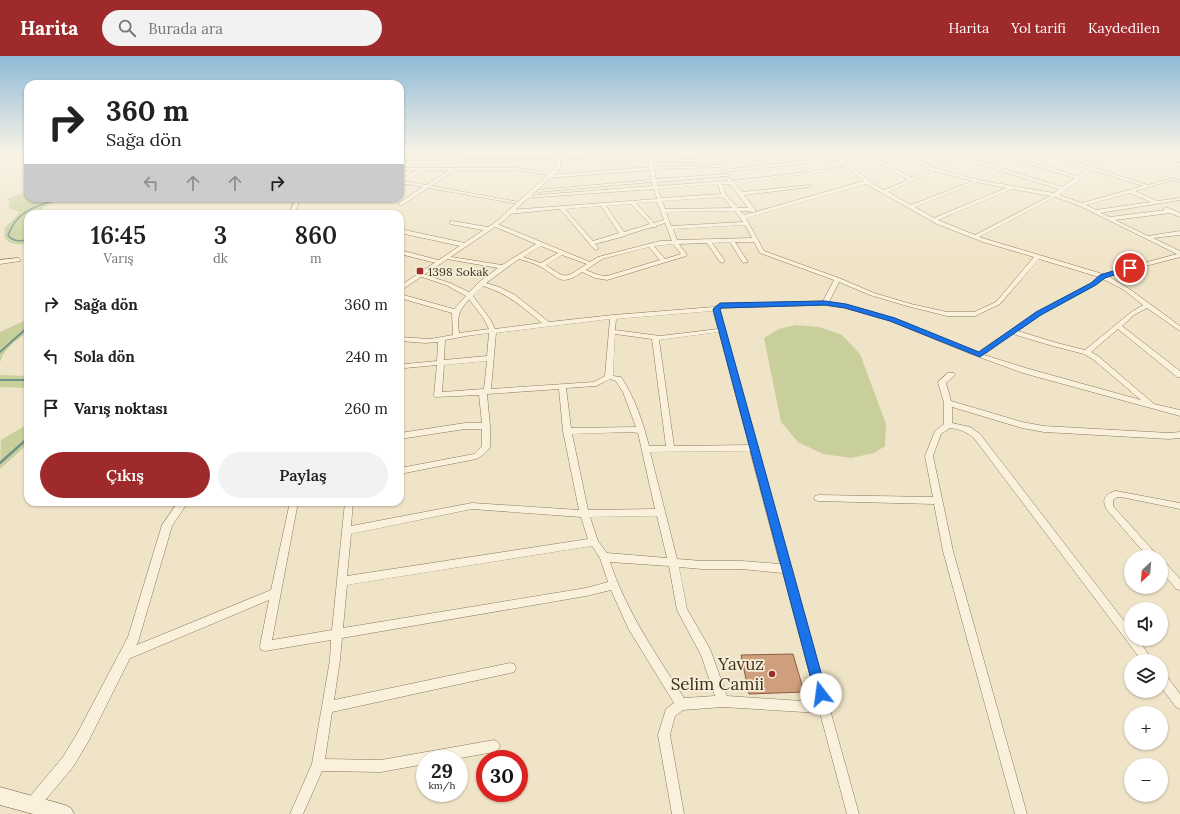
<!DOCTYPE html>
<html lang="tr">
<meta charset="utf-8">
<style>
body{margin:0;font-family:Lora,serif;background:#f2f2f2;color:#222;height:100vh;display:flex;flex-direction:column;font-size:15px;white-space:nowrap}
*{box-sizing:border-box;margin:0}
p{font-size:13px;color:#767676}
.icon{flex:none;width:22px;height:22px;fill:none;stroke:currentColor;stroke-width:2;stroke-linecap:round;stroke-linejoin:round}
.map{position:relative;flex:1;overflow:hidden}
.drawer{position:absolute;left:24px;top:154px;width:380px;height:296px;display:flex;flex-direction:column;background:#fff;border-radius:12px;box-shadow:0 1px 3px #0004}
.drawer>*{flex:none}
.banner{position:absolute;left:24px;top:24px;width:380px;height:122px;border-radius:12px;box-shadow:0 1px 3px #0004;background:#fff;color:#222;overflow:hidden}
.needle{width:26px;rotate:206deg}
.controls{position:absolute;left:1124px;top:494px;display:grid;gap:8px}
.controls a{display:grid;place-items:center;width:44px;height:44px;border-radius:50%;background:#fff;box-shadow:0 1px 3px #0004;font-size:20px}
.speed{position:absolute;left:416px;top:694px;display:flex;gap:8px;font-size:20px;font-weight:700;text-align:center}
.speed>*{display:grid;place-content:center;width:52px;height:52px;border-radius:50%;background:#fff;box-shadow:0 1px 3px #0004;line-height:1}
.speed small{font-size:10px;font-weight:400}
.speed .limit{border:6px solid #d22;background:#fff;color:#111}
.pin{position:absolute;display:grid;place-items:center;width:34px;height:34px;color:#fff;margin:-17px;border:2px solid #fff;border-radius:50%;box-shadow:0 1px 4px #0007}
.me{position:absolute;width:44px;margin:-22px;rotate:345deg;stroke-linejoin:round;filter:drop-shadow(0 0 3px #0008)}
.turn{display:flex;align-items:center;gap:14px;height:84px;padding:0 16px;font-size:18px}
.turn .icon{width:52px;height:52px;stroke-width:2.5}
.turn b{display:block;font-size:28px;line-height:34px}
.lanes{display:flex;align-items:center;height:38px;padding:0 16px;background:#0003;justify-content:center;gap:20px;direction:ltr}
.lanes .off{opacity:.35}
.eta{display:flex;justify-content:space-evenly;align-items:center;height:68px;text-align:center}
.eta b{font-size:24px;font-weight:600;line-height:28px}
.cta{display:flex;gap:8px;margin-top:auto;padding:8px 16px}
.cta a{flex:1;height:46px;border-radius:24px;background:#9e2a2b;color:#fff;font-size:16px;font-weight:600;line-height:46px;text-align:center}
.cta a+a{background:#f2f2f2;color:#222}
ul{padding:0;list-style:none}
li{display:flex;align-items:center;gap:12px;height:52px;padding:0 16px}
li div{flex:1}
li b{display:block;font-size:15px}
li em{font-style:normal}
header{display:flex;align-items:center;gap:24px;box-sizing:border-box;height:56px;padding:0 20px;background:#9e2a2b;color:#fff}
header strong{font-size:19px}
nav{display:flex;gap:22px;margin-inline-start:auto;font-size:14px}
.search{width:280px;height:36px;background:#f2f2f2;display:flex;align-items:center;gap:10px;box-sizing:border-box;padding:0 14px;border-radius:22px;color:#767676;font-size:15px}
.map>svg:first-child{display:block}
.green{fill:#c9cf9b}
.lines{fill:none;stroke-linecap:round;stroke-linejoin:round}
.stream-far2{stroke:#6f938a;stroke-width:1.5}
.stream-far1{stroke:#6f938a;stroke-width:2}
.stream{stroke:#6f938a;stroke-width:2.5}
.building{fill:#cf9f7d;stroke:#8d5f41}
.minor-casing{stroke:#8d765c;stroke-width:1}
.tertiary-casing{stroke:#8d765c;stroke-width:1}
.secondary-casing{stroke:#6f573f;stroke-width:1}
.minor{fill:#faf1dc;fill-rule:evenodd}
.tertiary{fill:#faf1dc;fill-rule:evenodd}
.secondary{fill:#faf1dc;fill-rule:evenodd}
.route{fill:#1a73e8;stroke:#114b97}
.poi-dot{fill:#9e2a2b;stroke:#f7eed8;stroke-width:1.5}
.labels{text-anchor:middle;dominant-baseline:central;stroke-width:3.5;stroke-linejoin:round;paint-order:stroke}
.far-poi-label{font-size:12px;fill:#3d2e20;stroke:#f7eed8;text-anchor:start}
.near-poi-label{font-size:17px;fill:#3d2e20;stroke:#f7eed8;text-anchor:end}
</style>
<header>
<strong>Harita</strong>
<div class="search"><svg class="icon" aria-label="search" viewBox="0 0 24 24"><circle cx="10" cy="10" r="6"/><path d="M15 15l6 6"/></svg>Burada ara</div>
<nav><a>Harita</a><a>Yol tarifi</a><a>Kaydedilen</a></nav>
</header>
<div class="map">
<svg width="1180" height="758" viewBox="0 0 1180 758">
<rect width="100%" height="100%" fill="#f0e4c8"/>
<g class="green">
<path d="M28 135V142H65L44 151 36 158H28V188C19 189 8 189 4 180L5 172 20 156 10 153 8 150 10 146 7 143Z"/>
<path d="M28 263V277C17 282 3 294 0 307V276Z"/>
<polygon points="796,269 819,271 842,279 860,298 886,368 885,390 874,397 851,402 823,398 798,386 781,366 764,282 779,273"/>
<polygon points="0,319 28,320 28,332 0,331"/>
<polygon points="28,368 28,388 0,413 1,384"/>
</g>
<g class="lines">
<path class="stream-far2" d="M28 184C20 185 13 186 8 179 18 153 36 151 60 142"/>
<g class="stream-far1">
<polyline points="0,296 28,271"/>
<polyline points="0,324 28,324"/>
</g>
<polyline class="stream" points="0,407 28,382"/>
</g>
<polygon class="building" points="793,598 804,636 749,638 741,599"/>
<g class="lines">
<g class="minor-casing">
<g id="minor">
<polygon points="11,96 16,96 0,108 0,105"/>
<path d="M648 96H652L653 103 700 104 702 105 700 106 653 105 654 111 719 109 721 110 719 111 654 113 656 123 727 118 729 119 727 120 657 126 658 130 728 125 727 123 729 122 733 125 846 111 837 104 723 116 721 115 723 114 834 101 828 96H833L839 101 865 98V96H869L870 98 912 122 931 114 899 96H905L934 112 958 102 942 96H949L961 100 970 96H976L966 101 1062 131 1075 122 988 96H996L1078 120 1088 113 1035 96H1043L1091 111 1111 96H1116L1095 112 1148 129 1173 122 1180 124V126L1173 124 1135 135 1157 145 1180 142V144L1100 157 1110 161 1165 154 1163 153 1166 151 1180 157V161L1170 157 1115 164 1148 180 1180 175V179L1153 182 1180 195V201L1108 220 1128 232 1180 270V275L1147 252 1134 259 1122 270 1180 315V321H1177L1118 273 1091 296 1098 300 1154 348 1180 354V360L1023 317 971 298 890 265 845 252 825 249 722 252 719 254 859 758H847L820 657 723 651 683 654 675 660 670 679 684 758H672L658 679 666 653 674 647 628 572 611 534 586 540 342 582 340 604 334 644 510 607 514 608 516 612 514 616 510 617 332 656 325 703 381 704 494 684 498 686 500 690 498 694 494 696 455 703H425V708L381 716 322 715 303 758H290L312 708 330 604 331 584 265 595 261 594 260 590 269 544 126 604 122 603 121 599 122 595 271 534 290 446H298L272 584 332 574 345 446H353L351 470 472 447 579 454 563 375 559 333 487 338 490 370V391C487 396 481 401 476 403L400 418V412L474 398 482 390V373H465L400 383V377L465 367H482L479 339 435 341 434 339 437 309 405 312 401 310 405 308 437 305 438 286 425 287 400 285V281L430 283 453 279 452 257 400 242V238L454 253 466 240 446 229 419 220V218H423L450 227 469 236 479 226 498 212 447 203 444 201 445 200 502 209 536 188 493 170V168L495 167 590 206 598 201 660 185H672L665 167 656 170V171H652L626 179 625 180 595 188 599 192 596 194 594 193 560 153 509 158 506 156 509 154 657 143 654 133 525 142 523 141 525 140 653 130 652 126 538 136 536 135 538 134 651 124 650 114 547 122H545V120L550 119 516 114H455L431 130 519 146 521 147 519 148 428 132 401 150 398 148 399 147 423 131 400 127V124L416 114H400V112H516L552 117V118L550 119 649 111 648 105 560 103 400 104V102L560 101 648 103ZM867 100 908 124 884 134 873 128 842 103ZM962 103 1059 133 1054 137 978 124 938 113ZM849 113 864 125 755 156V153L744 139 809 131 811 130 809 129 742 136 735 127ZM423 114H449L426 129 404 125ZM1092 114 1143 130 1082 147 1059 139ZM934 115 973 125 911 149 888 136ZM978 126 1006 132 934 162 915 151ZM718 128 721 138 661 142 658 133ZM722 128H730L748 152H738L726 139ZM866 128 937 168 983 186 1034 201 996 246 974 256H947L911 248 874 237 839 222 764 195 746 162ZM1012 133 1050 140 975 179 938 164ZM1130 137 1151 146 1096 154 1086 149ZM723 141 732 152 665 153 662 145ZM1055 141 1080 150 1177 198 1103 218 979 181ZM657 146 664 164 654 167 636 147ZM631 148 650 168 624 176 606 150ZM601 150 619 177 593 185 565 153ZM735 155 743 166 671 170 666 156ZM740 155H750L751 156H755L744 159ZM745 169 752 182 677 184 673 173ZM730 186 743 207 748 206 735 186H754L760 197 834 224 823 245 720 248 714 251 613 259 549 266 515 239 499 231 486 227 519 203C526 205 534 207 541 211 560 222 560 231 582 216L595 222 607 224 686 200 687 199 679 188 707 187 720 206 722 207 725 205 712 187ZM673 188 681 198 665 203 654 190ZM541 190 558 197 541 207 523 201ZM649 191 660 204 607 220 598 219 586 214 602 203ZM562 199 587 208C565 222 567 224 546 209ZM1039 203 1099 221 1091 227 1036 257 978 296C928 279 882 253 829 246L839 226 870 239 907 250 947 260H975L1000 248ZM1103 223 1124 234 1143 249 1130 257 1085 294 1057 287 1018 275 1040 259 1095 229ZM483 230C509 238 522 251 542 267L495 273 490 263 473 240ZM469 243 484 263 489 273 459 277C457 261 458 256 469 243ZM713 255 718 273 660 280 615 274 616 263ZM610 263 605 320 594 326 491 333 496 277ZM719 276 749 389 674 390 659 284ZM489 277 487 300 444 304 445 284 466 280ZM615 278 652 283 666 390H649C643 366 635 342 621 321L613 320ZM1013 278 1053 290 1084 298 1094 304 1141 344 1029 313 984 299ZM487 305 484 333 442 336 444 309ZM610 323 616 325 623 336 636 371 571 372 566 332 596 330ZM631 376 638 377 655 453 588 454 572 378ZM750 395 780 508 742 505H702L677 503 650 396ZM472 453 581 461 588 483 347 520 351 478ZM657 460 667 502 607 497 598 485 590 461ZM592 490 600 502 608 526 586 532 343 572 347 529ZM610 506 669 510 677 554 701 599 715 640 684 642C656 598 626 555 610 506ZM679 511 702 513H742L783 517 817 646 727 640 710 593 687 553Z"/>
<polygon points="705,96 710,96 715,103 777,96 794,96 718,105 719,107 717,108"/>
<polygon points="1174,96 1178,96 1175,101 1171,101"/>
<polygon points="296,142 300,142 295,158 289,158"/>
<polygon points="452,165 488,171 491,173 488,175 450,168 450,166"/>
<polygon points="400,173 465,187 468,189 465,191 400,177"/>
<polygon points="400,194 442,205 443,206 440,208 400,198"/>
<polygon points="18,202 20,203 20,205 0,208 0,204"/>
<path d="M948 317H954L955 319 946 327 951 345 1022 366 1044 370 1169 377 1180 376V382L1169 383 1044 376 1022 372 952 351V367L970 371 980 378 1131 574V583H1138L1153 605H1142L974 382C967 376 959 373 950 372L941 378 933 400 953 495 1027 758H1015L943 495 934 448 818 445 815 444 814 442 815 440 818 439 933 441 925 400 935 375 944 368V347L938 326Z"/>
<path d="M1116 435 1180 447V453L1121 441H1117L1113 444V450L1159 501H1148L1107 454C1101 443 1105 438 1116 435Z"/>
<polygon points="1161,504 1164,505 1180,523 1180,534 1176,533 1161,515"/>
<polygon points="1161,617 1165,618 1180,638 1180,653 1176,651 1161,631"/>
</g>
</g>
<g class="tertiary-casing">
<g id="tertiary">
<polygon points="563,96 568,96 561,105 560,113 501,167 400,235 400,230 497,165 555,112 556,105"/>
<polygon points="178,446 188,446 172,470 138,586 88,686 73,711 37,754 32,756 27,754 25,749 27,744 63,701 78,676 128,581 162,469"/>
</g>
</g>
<g class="secondary-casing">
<g id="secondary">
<polygon points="1150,96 1160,96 1180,102 1180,106"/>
<polygon points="0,731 65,749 71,752 74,758 33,758 0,749"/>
</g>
</g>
<use href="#minor" class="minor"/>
<use href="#tertiary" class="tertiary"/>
<use href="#secondary" class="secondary"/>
</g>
<linearGradient id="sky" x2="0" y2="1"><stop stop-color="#8fbad6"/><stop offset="0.48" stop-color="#f8f3e6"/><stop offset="1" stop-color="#f8f3e6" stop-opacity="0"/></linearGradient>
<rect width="1180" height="202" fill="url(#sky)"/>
<polygon class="route" points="1130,210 1133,212 1132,213 1105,222 1096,229 1041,259 980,301 890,265 845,252 825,249 722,252 720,253 827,638 825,642 821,644 816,642 713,253 720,247 825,245 846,248 895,262 979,296 1036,256 1091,227 1100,219"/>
<g class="poi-dot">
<rect x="416" y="211" width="8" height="8" rx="2"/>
<circle cx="772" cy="618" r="4"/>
</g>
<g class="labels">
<g class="far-poi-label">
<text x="428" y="215">1398 Sokak</text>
</g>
<g class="near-poi-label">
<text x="764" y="608">Yavuz<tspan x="764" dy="20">Selim Camii</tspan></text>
</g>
</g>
</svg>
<div class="controls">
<a><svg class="needle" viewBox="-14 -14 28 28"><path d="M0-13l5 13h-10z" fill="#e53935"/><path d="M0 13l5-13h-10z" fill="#767676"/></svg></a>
<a><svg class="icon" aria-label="sound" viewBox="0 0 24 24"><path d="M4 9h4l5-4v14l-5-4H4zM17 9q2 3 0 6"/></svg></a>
<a><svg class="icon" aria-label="layers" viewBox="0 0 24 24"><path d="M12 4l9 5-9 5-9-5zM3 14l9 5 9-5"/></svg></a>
<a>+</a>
<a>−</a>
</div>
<div class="speed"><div>29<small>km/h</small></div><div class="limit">30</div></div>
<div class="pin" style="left:1130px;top:212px;background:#d93025"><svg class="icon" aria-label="arrive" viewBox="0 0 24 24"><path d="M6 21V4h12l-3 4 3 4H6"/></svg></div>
<svg class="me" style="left:821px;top:638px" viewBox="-20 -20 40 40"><circle r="19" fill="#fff"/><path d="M0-13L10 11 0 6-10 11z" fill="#1a73e8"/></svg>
<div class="banner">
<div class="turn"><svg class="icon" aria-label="right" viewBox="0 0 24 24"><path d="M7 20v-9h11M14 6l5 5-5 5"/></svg><div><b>360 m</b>Sağa dön</div></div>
<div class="lanes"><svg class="icon off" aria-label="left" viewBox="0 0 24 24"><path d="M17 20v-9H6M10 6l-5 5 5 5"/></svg><svg class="icon off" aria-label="ahead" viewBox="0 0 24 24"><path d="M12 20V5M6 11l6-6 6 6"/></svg><svg class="icon off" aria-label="ahead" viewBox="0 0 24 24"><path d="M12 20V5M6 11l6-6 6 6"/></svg><svg class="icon" aria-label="right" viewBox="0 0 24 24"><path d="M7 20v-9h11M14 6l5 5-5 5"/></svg></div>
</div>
<section class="drawer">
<div class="eta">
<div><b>16:45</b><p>Varış</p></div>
<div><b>3</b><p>dk</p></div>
<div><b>860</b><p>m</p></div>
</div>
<ul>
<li><svg class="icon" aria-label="right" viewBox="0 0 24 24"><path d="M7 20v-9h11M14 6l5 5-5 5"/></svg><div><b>Sağa dön</b></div><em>360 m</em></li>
<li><svg class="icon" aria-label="left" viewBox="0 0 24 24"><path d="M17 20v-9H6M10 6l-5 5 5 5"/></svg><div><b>Sola dön</b></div><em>240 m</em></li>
<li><svg class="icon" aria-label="arrive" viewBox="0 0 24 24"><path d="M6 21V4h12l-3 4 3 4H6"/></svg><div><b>Varış noktası</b></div><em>260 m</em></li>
</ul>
<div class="cta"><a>Çıkış</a><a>Paylaş</a></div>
</section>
</div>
